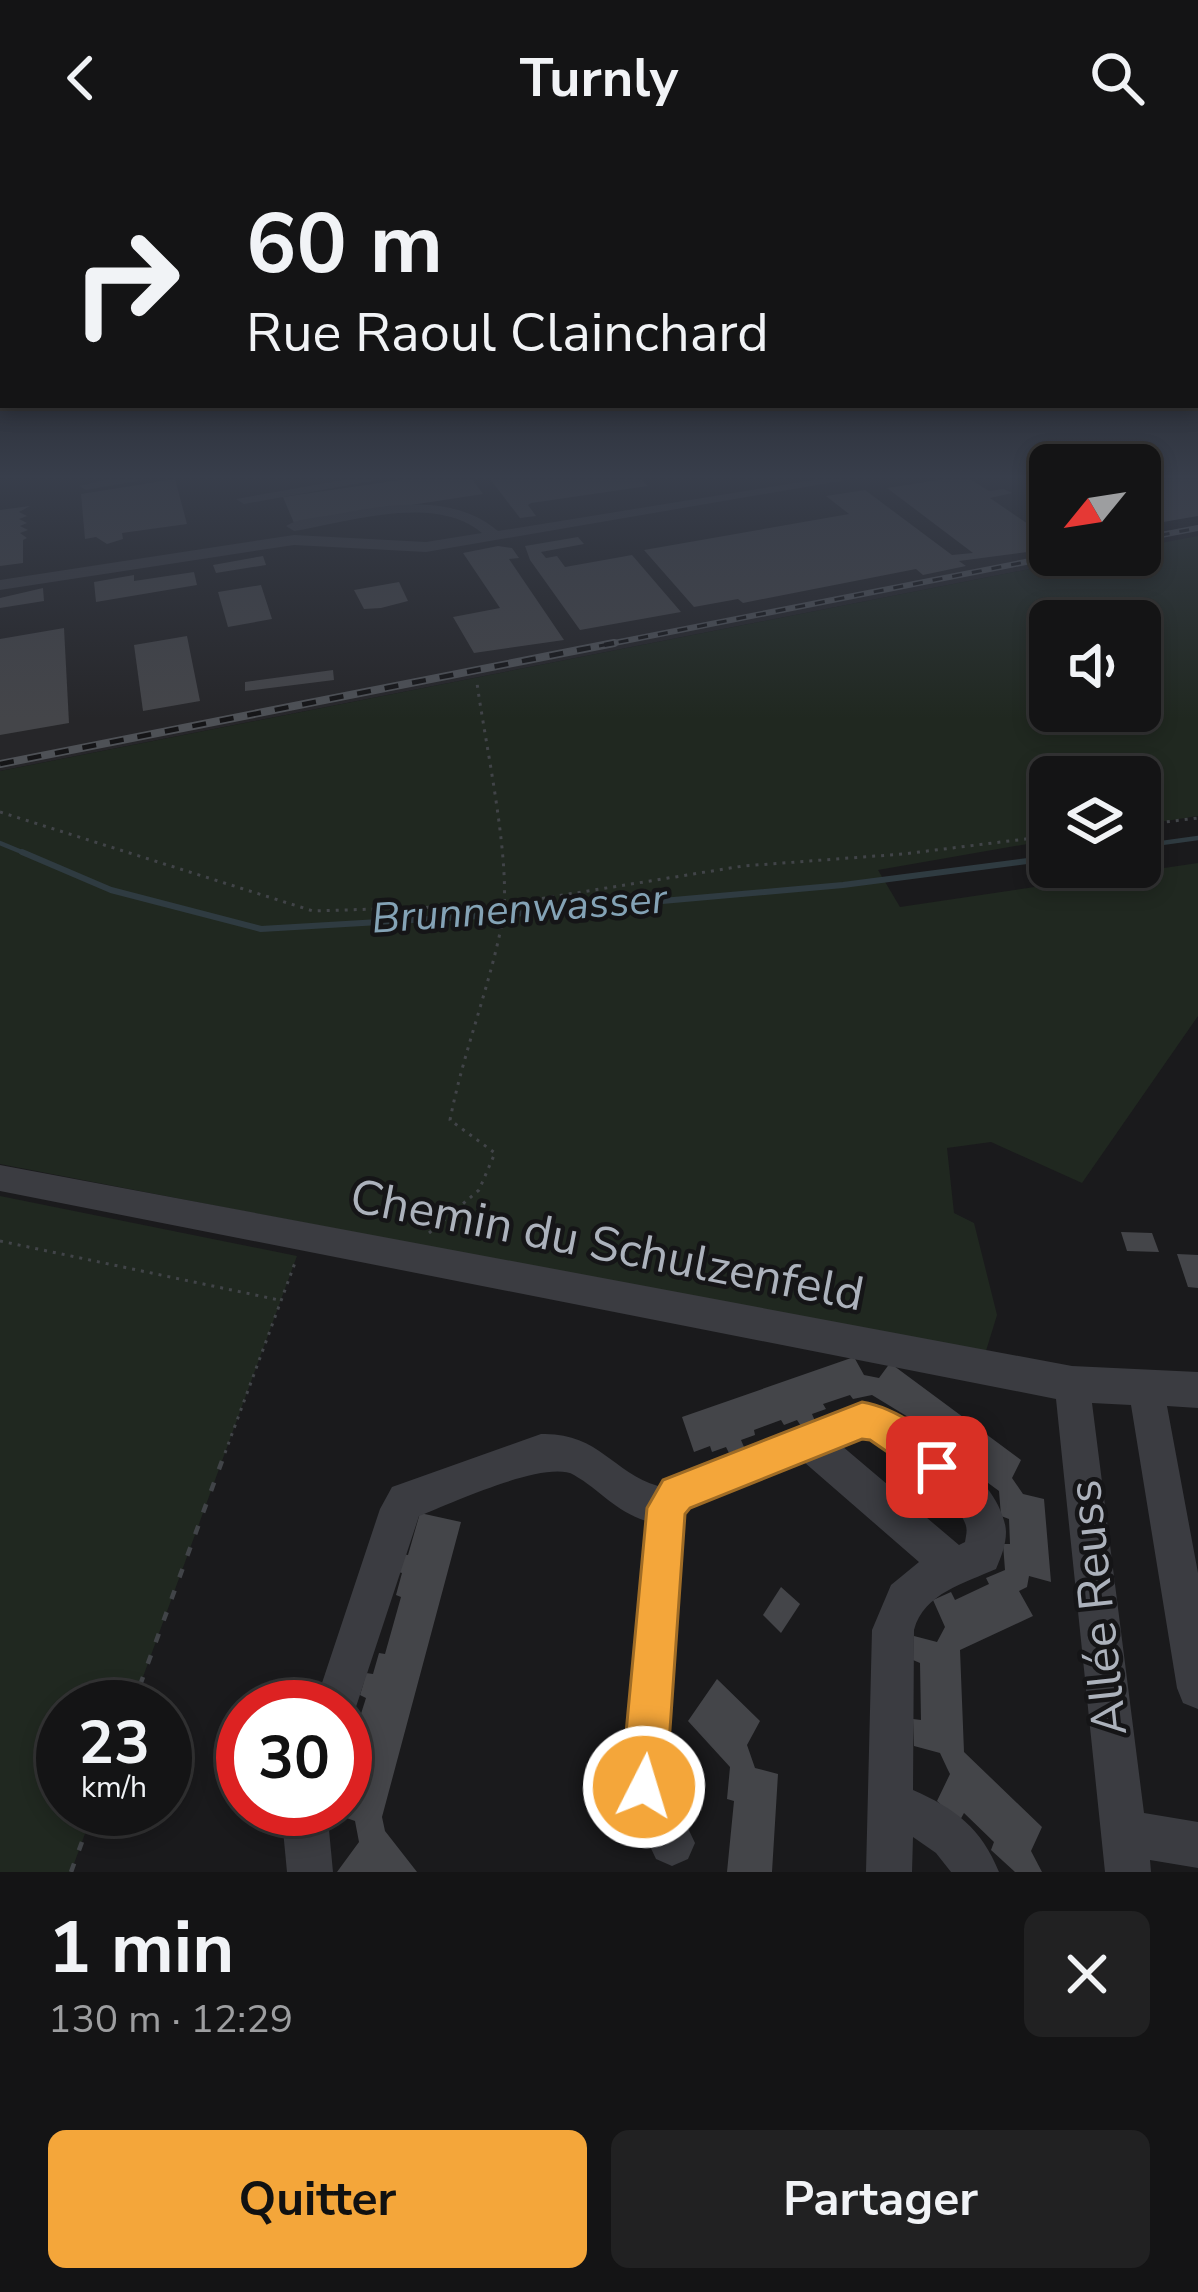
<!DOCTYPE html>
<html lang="fr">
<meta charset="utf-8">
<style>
body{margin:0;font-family:"Nunito Sans",sans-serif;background:#212122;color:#f1f3f6;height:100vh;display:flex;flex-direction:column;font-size:45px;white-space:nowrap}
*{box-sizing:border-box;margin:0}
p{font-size:39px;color:#9d9ea0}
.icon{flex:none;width:66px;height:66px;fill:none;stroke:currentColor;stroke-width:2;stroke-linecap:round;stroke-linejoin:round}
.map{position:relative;height:1716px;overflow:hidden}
.panel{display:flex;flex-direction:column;background:#141415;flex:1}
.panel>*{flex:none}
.guide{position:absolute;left:0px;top:0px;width:1200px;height:252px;box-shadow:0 6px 18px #0003,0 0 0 3px #333334;background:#141415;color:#f1f3f6;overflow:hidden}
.needle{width:78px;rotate:240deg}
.buttons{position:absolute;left:1029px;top:288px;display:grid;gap:24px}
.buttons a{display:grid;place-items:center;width:132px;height:132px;border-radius:18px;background:#141415;box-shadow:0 6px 18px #0003,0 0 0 3px #333334;font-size:60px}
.speed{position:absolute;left:36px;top:1524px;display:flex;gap:24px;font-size:60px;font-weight:700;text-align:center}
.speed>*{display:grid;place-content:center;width:156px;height:156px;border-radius:50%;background:#141415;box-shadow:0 6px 18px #0003,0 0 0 3px #333334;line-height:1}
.speed small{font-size:30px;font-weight:400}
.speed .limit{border:18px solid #d22;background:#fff;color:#111}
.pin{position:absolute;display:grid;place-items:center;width:102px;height:102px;color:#fff;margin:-51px;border-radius:24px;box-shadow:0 6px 18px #0006}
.me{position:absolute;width:132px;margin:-66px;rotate:5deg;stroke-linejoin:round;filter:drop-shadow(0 0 9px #0008)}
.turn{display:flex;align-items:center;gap:42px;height:252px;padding:0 48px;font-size:54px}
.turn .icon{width:156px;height:156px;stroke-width:2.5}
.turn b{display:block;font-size:84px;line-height:102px}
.round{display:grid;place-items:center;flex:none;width:126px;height:126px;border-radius:18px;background:#212122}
.head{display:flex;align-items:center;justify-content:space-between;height:204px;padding:0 48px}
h1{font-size:72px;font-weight:700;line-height:90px}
.primary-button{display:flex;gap:24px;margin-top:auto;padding:24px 48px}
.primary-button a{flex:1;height:138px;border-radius:18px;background:#f4a63a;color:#111;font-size:48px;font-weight:700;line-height:138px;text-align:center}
.primary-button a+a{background:#212122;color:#f1f3f6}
header{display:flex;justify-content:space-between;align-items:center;height:156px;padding:0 48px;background:#141415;font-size:54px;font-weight:700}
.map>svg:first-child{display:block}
.built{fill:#262629}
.green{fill:#202820;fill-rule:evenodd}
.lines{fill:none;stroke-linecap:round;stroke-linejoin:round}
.stream-far1{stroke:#2f3b41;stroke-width:4.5}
.stream{stroke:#2f3b41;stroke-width:6}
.building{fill:#444549}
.path-far1{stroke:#414448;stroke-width:3;stroke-dasharray:3 6;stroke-linecap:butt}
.path{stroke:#414448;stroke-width:4.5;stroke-dasharray:9 14;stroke-linecap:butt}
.minor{fill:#3b3c41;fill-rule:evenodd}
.rail-far1-casing{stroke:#4e5156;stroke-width:6}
.rail-casing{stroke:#4e5156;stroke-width:8}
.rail-far1{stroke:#151517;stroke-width:3;stroke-dasharray:10;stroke-linecap:butt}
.rail{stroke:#151517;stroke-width:4.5;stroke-dasharray:14;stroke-linecap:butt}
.route{fill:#f4a63a;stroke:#9f6c26;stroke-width:3}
.labels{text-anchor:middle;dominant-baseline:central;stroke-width:9;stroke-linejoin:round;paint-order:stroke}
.water-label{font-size:42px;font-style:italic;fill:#84a3b6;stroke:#151517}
.near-street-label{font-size:48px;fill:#acb2bc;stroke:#151517}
</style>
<header><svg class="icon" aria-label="back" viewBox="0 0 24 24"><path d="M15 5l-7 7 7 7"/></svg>Turnly<svg class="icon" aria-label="search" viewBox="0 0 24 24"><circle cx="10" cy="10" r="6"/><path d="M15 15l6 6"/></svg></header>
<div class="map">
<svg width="1198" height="1716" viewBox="0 0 1198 1716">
<rect width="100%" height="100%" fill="#1a1a1c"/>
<polygon class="built" points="0,323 1050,323 1050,399 1101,399 0,615"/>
<g class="green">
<path d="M1198 380V660L1140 669V621H1050V684L878 714 900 751 1198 707V860L1082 1027 991 986 947 992 954 1057 974 1067 997 1159 985 1198 0 1008V615L1101 399H1140V391ZM1050 465H1140V555H1050Z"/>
<polygon points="0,1040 297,1100 132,1551 63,1551 63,1653 94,1653 71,1716 0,1716"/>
</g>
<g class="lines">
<g class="stream-far1">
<polyline points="0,687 29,699"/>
<polyline points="1140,690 1198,682"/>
</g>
<polyline class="stream" points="22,696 111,734 261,773 515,758 843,729 1050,702"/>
</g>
<g class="building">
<polygon points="175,323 187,368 122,377 123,383 107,388 96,381 85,383 81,338"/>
<polygon points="407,323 472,323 483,338 294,367 283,341"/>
<polygon points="490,323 641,323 648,330 531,347 528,349 536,360 520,362"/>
<polygon points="945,323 970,323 989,335 1004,333 1012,337 990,342 1050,383 1050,393 959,405 966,410 923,419 916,413 743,447 738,443 694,451 644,394 849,358 826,340 865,334 952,399 973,397 887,332"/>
<polygon points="1155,323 1198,323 1198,360 1140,370 1140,325"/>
<polygon points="30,350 19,356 27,360 19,363 27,367 20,370 28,374 20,377 27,382 23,384 23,407 0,410 0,354"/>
<polygon points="578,381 584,388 541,396 546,402 557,400 565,411 632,399 681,456 580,474 530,404 525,390"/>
<polygon points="498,390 512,392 519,402 509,403 564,484 474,497 453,461 500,452 463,397"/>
<polygon points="263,400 266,409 216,417 213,409"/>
<polygon points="194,416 197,429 96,446 94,426 134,419 134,425"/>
<polygon points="399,426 408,445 381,452 364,453 354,434"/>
<polygon points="261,429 272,463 228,471 218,436"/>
<polygon points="43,432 44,445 0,452 0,442"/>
<polygon points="64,472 69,567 0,579 0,483"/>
<polygon points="187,480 200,545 143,555 134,489"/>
<polygon points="333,514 334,524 245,535 245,526"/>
<polygon points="1121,1076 1152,1077 1159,1096 1127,1095"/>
<polygon points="1177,1098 1198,1099 1198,1132 1188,1131"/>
<polygon points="854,1201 864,1219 879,1222 890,1207 1021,1304 1012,1322 1023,1338 1044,1343 1051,1426 1029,1420 1027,1431 1019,1435 1033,1460 960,1494 964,1596 1042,1671 1031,1695 1042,1716 1015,1716 991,1694 994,1686 964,1657 959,1666 937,1645 950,1618 947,1612 940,1597 914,1590 913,1563 921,1564 920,1507 913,1504 914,1480 937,1486 945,1471 933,1444 951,1436 955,1444 989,1428 986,1422 1005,1414 1003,1388 1010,1388 1009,1363 1001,1360 999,1335 980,1321 982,1316 961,1300 958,1305 916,1272 918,1267 872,1239 853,1243 850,1239 823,1248 826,1253 812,1258 815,1265 801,1270 797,1264 784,1269 781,1264 754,1274 755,1279 741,1284 744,1291 729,1297 726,1291 712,1296 710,1290 694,1296 682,1261"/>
<polygon points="420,1357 461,1366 382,1661 385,1675 417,1716 337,1716 359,1686 355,1665 324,1654 345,1653 345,1629 365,1566 359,1564 366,1542 360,1539 363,1529 366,1517 373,1518 379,1497 385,1498 401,1441 396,1439 402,1417 395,1415 401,1398 408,1399"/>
<polygon points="781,1431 800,1448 781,1477 763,1459"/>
<polygon points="717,1523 760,1565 747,1589 755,1612 778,1618 772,1716 727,1716 734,1645 727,1643 730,1611 688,1565"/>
</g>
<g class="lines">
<g class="path-far1">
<polyline points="0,656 313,755 501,749 743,710 903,698 1050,680"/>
<polyline points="1140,669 1198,662"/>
<path d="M429 1077 479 1034 495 997 450 964C463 897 489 833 502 767 513 712 485 587 477 527"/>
<polyline points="0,1085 279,1144"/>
<polyline points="225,1297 296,1104"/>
</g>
<g class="path">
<polyline points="132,1551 226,1294"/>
<polyline points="71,1716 94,1653"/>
</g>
<g class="minor">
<polygon points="109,323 148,323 86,334 79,330"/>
<polygon points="349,323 383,323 244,348 236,343"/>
<path d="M820 323H852L426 396 294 389 0 434V424L294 379 426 386 482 377C435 337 349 366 294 375L286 370C299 362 316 362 332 359 387 349 452 336 498 375Z"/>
<polygon points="0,1009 1072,1210 1198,1216 1198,1252 1167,1250 1198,1417 1198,1553 1183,1547 1177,1532 1131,1249 1092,1247 1144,1657 1198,1666 1198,1712 1150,1704 1151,1716 1105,1716 1056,1243 0,1035"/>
<path d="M862 1246C909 1255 1004 1323 1006 1376 1006 1389 1001 1401 996 1413 965 1427 924 1437 914 1474L913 1634C956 1653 981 1672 999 1716H951L936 1697 913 1681 912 1716H866L872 1474 891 1429 919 1406 804 1306 689 1352 685 1358 667 1628 695 1687 688 1703 672 1710 656 1703 622 1631 646 1365C615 1355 600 1334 574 1319 546 1303 450 1348 419 1360L351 1566 345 1569V1551H314L380 1353 392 1331 541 1278C598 1276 612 1316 658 1330L663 1325ZM862 1282C887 1288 957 1342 965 1367 968 1374 966 1379 965 1386L959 1389 842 1290Z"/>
<polygon points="281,1653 327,1653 333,1716 287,1716"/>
</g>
<g class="rail-far1-casing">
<g id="rail-far1">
<polyline points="1140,383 1198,372"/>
<polyline points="599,490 1061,399"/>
</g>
</g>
<g class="rail-casing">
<polyline id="rail" points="0,608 614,487"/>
</g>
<use href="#rail-far1" class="rail-far1"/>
<use href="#rail" class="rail"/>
</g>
<linearGradient id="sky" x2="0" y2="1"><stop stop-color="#0e0e0f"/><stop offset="0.57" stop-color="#383e4b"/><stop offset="1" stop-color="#383e4b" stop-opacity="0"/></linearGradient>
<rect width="1198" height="563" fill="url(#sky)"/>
<path class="route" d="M862 1246C893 1251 943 1281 956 1311L950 1325 937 1330 870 1284 862 1283 690 1352 685 1358 666 1631 660 1647 644 1654 627 1647 621 1631 647 1352 663 1324Z"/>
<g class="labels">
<g class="water-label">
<text transform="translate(519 753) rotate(-4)">Brunnenwasser</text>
</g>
<g class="near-street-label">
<text transform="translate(607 1089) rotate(11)">Chemin du Schulzenfeld</text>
<text transform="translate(1097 1452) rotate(-96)">Allée Reuss</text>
</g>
</g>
</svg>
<div class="buttons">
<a><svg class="needle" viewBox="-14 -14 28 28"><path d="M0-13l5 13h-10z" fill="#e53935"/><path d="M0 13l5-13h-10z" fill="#9d9ea0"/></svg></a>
<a><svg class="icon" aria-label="sound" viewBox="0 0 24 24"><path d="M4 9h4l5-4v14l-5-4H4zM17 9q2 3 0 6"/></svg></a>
<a><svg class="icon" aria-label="layers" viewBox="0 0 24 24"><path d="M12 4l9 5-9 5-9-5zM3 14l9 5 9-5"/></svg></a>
</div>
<div class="speed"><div>23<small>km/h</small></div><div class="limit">30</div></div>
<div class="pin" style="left:937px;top:1311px;background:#d93025"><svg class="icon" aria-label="arrive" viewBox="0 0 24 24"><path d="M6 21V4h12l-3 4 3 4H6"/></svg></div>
<svg class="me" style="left:644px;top:1631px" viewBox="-20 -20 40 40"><circle r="17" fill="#f4a63a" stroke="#fff" stroke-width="3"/><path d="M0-11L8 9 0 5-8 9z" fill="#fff"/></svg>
<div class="guide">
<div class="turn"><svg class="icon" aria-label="right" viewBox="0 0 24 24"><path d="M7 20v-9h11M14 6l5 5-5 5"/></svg><div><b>60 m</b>Rue Raoul Clainchard</div></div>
</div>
</div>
<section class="panel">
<div class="head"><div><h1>1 min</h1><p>130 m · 12:29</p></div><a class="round"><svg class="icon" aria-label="close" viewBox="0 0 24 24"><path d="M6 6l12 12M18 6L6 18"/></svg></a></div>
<div class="primary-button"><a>Quitter</a><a>Partager</a></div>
</section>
